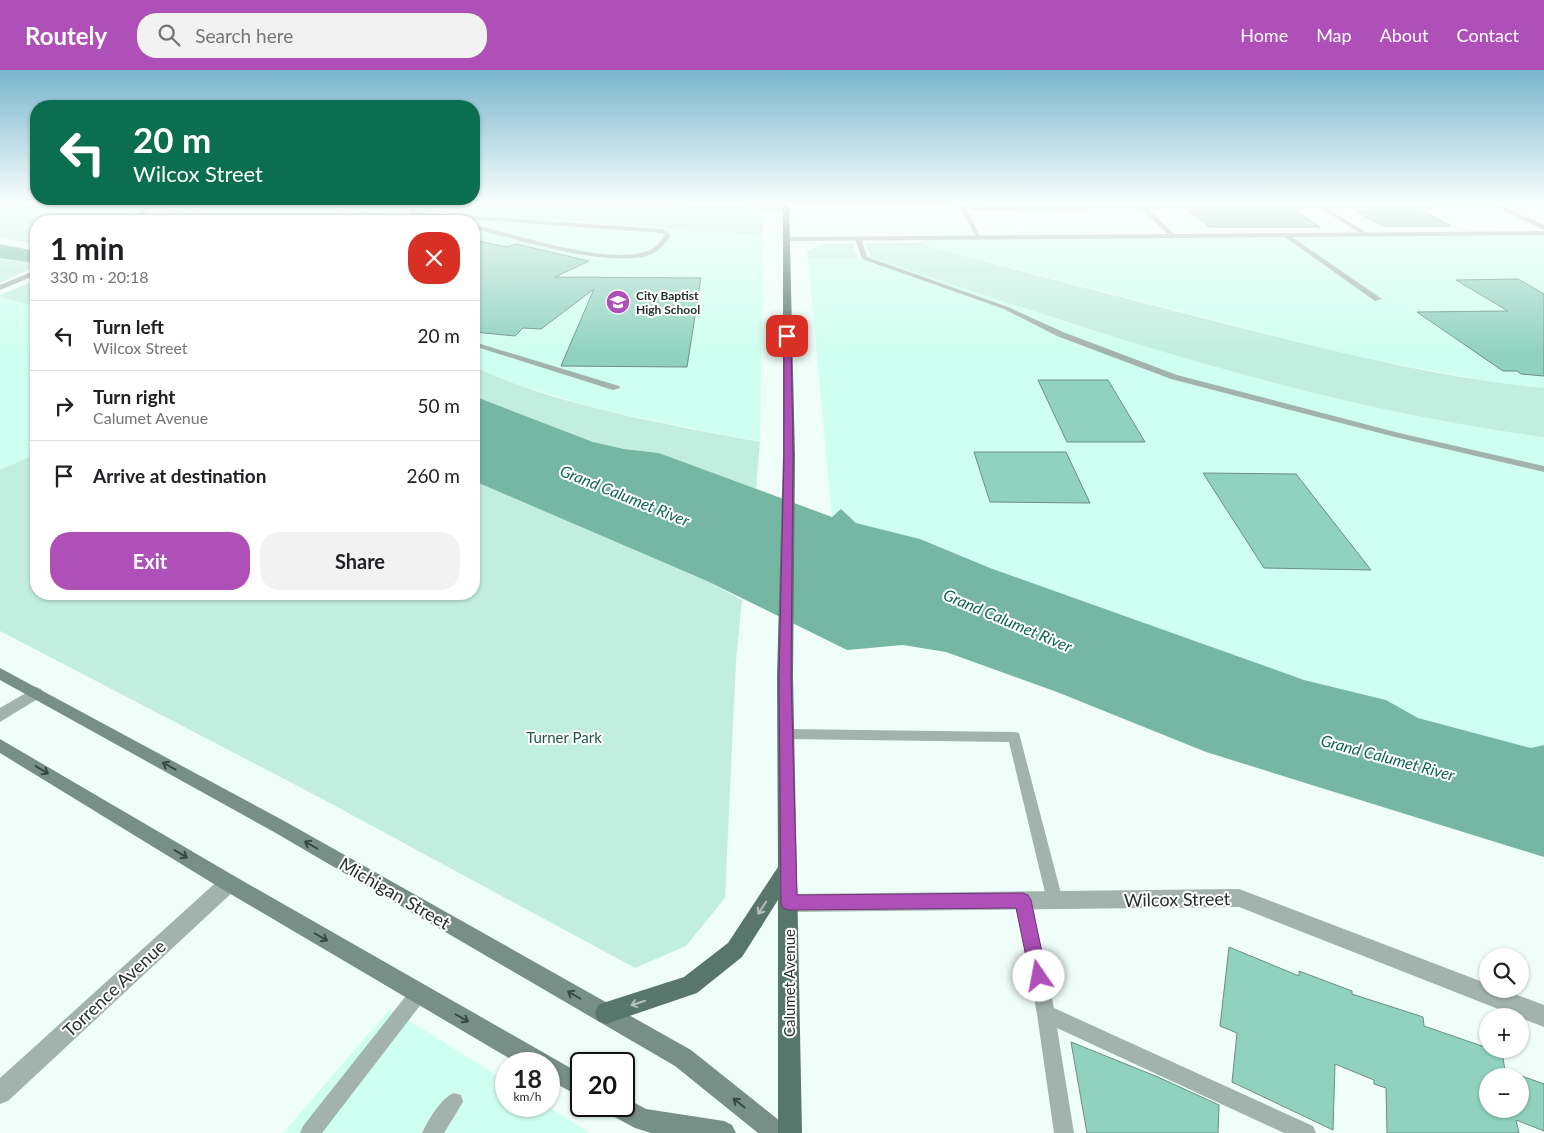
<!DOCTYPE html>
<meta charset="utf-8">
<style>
body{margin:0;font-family:Lato,sans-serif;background:#f2f2f2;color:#202124;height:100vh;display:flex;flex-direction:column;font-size:19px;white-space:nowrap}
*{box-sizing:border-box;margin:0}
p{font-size:16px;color:#757577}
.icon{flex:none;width:28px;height:28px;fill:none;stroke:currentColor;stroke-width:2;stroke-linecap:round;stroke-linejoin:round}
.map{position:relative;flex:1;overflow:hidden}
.panel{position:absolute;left:30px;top:145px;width:450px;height:385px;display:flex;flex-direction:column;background:#fff;border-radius:20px;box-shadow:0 1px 4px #0004}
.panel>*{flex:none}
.top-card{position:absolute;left:30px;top:30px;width:450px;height:105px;border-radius:20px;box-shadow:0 1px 4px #0004;background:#0b6e4f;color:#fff;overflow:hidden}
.tools{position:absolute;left:1479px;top:878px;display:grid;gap:10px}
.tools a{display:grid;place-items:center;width:50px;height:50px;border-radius:50%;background:#fff;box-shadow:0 1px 4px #0004;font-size:25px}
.speed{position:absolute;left:495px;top:982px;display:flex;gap:10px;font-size:25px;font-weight:700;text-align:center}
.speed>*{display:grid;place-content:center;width:65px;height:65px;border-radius:50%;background:#fff;box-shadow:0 1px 4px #0004;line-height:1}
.speed small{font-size:12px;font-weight:400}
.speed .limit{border:2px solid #111;border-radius:8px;background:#fff;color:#111}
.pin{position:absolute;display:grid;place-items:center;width:42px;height:42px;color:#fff;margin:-21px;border-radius:10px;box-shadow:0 2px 8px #0006}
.me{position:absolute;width:55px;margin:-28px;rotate:348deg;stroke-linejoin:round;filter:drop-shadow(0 0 4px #0008)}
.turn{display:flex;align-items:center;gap:18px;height:105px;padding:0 20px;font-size:22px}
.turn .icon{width:65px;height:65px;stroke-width:2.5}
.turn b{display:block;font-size:35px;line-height:42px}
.round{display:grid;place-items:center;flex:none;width:52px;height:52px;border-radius:20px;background:#f2f2f2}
.summary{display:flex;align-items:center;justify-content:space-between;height:85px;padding:0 20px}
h1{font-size:30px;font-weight:700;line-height:38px}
.button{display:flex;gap:10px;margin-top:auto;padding:10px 20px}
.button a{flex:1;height:58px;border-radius:20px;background:#af4fb8;color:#fff;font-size:20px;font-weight:700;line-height:58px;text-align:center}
.button a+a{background:#f2f2f2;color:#202124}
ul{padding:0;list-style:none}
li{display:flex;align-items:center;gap:15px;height:70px;padding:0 20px;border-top:1px solid #e0e0e0}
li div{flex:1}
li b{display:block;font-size:19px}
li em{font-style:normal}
header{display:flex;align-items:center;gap:30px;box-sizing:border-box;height:70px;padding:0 25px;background:#af4fb8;color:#fff}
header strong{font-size:24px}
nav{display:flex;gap:28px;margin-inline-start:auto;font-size:18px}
.search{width:350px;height:45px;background:#f2f2f2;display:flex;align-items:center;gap:12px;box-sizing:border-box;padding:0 18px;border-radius:20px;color:#757577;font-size:19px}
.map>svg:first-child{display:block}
.built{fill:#cffff0}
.green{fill:#c2eee0}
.water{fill:#76b7a4}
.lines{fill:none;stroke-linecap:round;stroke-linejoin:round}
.river{fill:#76b7a4;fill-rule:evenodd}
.building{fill:#91d2bf;stroke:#6b8e84;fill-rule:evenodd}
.path{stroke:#afbeb9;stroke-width:2;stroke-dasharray:2 1;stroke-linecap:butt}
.service{fill:#a2b2ac;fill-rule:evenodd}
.minor{fill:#a2b2ac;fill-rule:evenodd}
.tertiary{fill:#a2b2ac;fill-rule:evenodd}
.secondary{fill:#778f87;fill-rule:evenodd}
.primary{fill:#59766d;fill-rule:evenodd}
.oneway{stroke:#374844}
.oneway2{stroke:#b4c1bd}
.route{fill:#af4fb8;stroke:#723378}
.labels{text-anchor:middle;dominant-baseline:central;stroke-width:4;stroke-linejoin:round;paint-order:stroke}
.far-poi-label{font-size:12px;font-weight:bold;fill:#22312d;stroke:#fff;text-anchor:start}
.park-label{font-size:15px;fill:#1f5548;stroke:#fff}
.street-label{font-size:15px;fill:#22312d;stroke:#fff}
.water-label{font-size:16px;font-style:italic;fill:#0e6553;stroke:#fff}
.near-street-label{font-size:18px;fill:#22312d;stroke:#fff}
</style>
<header>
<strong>Routely</strong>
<div class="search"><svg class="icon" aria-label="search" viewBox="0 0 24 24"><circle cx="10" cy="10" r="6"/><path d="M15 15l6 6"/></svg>Search here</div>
<nav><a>Home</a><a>Map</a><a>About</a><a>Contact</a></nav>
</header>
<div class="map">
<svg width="1544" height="1063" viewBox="0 0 1544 1063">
<rect width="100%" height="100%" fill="#effef9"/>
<g class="built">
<polygon points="153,134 424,134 430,139 763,166 760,372 601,340 503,310 474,297 474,151 132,151"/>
<polygon points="1544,163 1544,318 1508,315 1363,288 929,177 917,168"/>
<polygon points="871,187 1074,255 1228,300 1360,333 1544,367 1544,675 1531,678 1418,648 1386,630 1304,610 990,498 920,469 856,453 841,439 832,447 808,189 858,189"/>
<polygon points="0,227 36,237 36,384 0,400"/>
<polygon points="390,939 506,1011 506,1036 547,1036 590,1063 283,1063"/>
</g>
<g class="green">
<polygon points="0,134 146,134 124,151 36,151 36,180 32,174 0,167"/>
<polygon points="218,134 320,134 392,151 167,151 179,144"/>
<polygon points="424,134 716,134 763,137 763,166 430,139"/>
<polygon points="853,173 858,189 808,189 807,181 823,174"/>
<path d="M866 173H923L930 177C1029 204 1129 229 1230 255 1333 281 1437 308 1544 318V367C1315 337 1089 261 871 187Z"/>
<polygon points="0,187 36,193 36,196 0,213"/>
<polygon points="36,210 36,237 0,227 0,225"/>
<path d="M474 297C564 338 663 353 760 372L756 419 659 383 624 379 593 372 474 326Z"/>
<polygon points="36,384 36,524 474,524 474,411 707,511 742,530 736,591 725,828 686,876 635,898 315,725 0,561 0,400"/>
</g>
<polygon class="water" points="474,326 593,372 624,379 659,383 832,447 841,439 856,453 920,469 990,498 1304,610 1386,630 1418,648 1531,678 1544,675 1544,787 1206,682 1057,622 946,582 903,575 847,580 707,511 474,411"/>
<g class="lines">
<polygon class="river" points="0,174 36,181 36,193 0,188"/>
</g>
<g class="building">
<polygon points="1294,140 1320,157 1210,157 1189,141"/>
<polygon points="1355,140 1420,140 1451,156 1383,156"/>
<polygon points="474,170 507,177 516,174 589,191 555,207 701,208 687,297 561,296 594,219 541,259 523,258 515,266 474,262"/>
<polygon points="1518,209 1544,224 1544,306 1521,304 1517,301 1503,301 1417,242 1508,241 1456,210"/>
<polygon points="1038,310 1108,310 1145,372 1067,372"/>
<polygon points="974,382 1066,382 1090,433 990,432"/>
<polygon points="1203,403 1296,404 1371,500 1264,498"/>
<path d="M1229 877 1299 906V901L1352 921V924L1423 947 1424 956 1502 983 1505 1000 1544 1014V1061L1516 1050 1519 1063H1387L1386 1018 1374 1014V1010L1335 994 1333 1060 1232 1012 1237 963 1220 956ZM1488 1006H1520V1039H1488Z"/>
<polygon points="1071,972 1158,1007 1219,1035 1218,1063 1087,1063"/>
</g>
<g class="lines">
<g class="path">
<polyline points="331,134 400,151"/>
<polyline points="161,151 174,143 210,134"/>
</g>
<g class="service">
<path d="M398 134 412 135 415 142 662 159 671 165C667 171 662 178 656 182 620 203 514 168 474 159V155C517 164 608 196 648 181 656 178 660 172 665 165L661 163 413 145 408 137Z"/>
<polygon points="673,134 786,137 789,139 786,141 676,136"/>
<polygon points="1544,134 1544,137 964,140 961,138 964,136"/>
<polygon points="858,166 861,168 867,187 1008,237 1063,262 1177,305 1399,363 1544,396 1544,402 1395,367 1171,309 1057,266 1004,239 862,189 855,168"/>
<polygon points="474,272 619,316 620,318 613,320 474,276"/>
<polygon points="786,659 1014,662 1019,663 1063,831 1061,836 1055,838 1049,836 1047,831 1009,672 786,669 781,668 779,664 781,660"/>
<polygon points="1023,823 1029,825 1031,830 1054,938 1313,1056 1316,1063 1284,1063 1057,958 1074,1063 1054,1063 1037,944 1015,830 1017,825"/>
<polygon points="419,914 425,917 428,923 425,929 322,1063 300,1063 303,1056 413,917"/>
<path d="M454 1023 461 1025 463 1032 444 1063H422C428 1050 441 1028 454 1023Z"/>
</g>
<g class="minor">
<polygon points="958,134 964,134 981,168 976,167"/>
<polygon points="1136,134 1143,134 1175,165 1175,167 1171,167"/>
<polygon points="1314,134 1321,134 1368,164 1363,165"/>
<polygon points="1490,134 1498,134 1544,155 1544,160"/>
<polygon points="1282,163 1286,163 1382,229 1375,231 1282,165"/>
<polygon points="36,617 41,619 44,623 41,627 0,652 0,638"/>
<polygon points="229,804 236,807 238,813 236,819 8,1031 0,1034 0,1008 222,807"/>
<polygon points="1239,819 1488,914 1488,919 1501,919 1544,935 1544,957 1239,837 789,842 782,839 779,833 782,827 789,824"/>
</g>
<g class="tertiary">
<polygon points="149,134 156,134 136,151 129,151"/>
<polygon points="1544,161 1544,165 786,171 782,169 786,167"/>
<polygon points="36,200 36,205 0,220 0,215"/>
</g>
<g class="secondary">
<polygon points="0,598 286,752 691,980 785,1055 789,1063 758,1063 675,996 274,762 0,610"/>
<polygon points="0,669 236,807 581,1004 581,1027 549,1010 549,994 519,994 222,819 0,683"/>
<polygon points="624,1027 646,1039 724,1051 732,1055 736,1063 651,1063 635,1058 609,1044 606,1036 624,1036"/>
</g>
<polygon class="primary" points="783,134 789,134 795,386 793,606 802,1063 778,1063 778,830 742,887 697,923 606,954 598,951 595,943 598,935 606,932 684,907 728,873 778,797 777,606 783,386"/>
</g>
<defs><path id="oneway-shaft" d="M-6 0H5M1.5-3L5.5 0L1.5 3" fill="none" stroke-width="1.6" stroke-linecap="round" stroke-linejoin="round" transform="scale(1.25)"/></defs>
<g class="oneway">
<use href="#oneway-shaft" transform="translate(169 696) rotate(-151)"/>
<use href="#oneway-shaft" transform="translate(42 700) rotate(31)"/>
<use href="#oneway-shaft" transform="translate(311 775) rotate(-150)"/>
<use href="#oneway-shaft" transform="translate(181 784) rotate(31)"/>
<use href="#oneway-shaft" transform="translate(321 867) rotate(30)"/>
<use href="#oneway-shaft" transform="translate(574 925) rotate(-150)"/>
<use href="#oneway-shaft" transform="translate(462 948) rotate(30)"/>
<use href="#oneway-shaft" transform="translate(739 1033) rotate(-141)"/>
</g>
<g class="oneway2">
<use href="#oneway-shaft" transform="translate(762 838) rotate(123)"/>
<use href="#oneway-shaft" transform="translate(638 933) rotate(162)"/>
</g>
<linearGradient id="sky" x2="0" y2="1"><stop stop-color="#7ab5cd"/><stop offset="0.47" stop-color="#f8fffc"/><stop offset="1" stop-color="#f8fffc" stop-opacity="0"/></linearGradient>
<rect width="1544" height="283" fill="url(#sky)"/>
<polygon class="route" points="787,264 791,266 793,386 791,606 797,825 1023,823 1028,825 1031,830 1047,906 1045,912 1039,915 1033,912 1030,906 1016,838 789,840 783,838 781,833 779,606 784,386 784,266"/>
<defs>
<g id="school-disc" transform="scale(1.25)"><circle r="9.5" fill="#af4fb8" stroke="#fff"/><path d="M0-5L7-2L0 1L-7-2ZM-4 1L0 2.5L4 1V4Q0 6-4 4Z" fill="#fff"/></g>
</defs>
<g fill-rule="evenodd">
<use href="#school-disc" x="618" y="232"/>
</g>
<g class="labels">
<g class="far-poi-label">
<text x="636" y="225">City Baptist<tspan x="636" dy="14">High School</tspan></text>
</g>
<g class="park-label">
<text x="564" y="667">Turner Park</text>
</g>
<g class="street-label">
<text transform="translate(789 913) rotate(-90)">Calumet Avenue</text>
</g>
<g class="water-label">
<text transform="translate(625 425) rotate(22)">Grand Calumet River</text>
<text transform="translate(1008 550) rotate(23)">Grand Calumet River</text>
<text transform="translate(1388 687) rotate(15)">Grand Calumet River</text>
</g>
<g class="near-street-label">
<text transform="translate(395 823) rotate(30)">Michigan Street</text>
<text transform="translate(1177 829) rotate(-1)">Wilcox Street</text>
<text transform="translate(114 918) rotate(-43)">Torrence Avenue</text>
</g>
</g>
</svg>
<div class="tools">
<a><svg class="icon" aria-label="search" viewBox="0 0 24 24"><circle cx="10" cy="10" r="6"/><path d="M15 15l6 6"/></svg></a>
<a>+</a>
<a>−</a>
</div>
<div class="speed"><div>18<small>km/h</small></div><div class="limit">20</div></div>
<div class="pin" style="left:787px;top:266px;background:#d93025"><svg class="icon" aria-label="arrive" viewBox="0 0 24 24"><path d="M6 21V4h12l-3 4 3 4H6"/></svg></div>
<svg class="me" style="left:1039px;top:906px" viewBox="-20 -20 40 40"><circle r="19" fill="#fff"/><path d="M0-13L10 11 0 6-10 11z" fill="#af4fb8"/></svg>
<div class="top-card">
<div class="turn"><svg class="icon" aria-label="left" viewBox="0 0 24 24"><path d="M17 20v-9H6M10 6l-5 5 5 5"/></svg><div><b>20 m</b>Wilcox Street</div></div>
</div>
<section class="panel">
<div class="summary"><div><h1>1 min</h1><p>330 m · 20:18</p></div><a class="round" style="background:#d93025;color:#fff"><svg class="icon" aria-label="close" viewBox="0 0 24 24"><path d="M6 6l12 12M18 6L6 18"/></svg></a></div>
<ul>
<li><svg class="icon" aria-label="left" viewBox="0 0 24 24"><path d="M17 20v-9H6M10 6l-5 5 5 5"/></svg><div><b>Turn left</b><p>Wilcox Street</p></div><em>20 m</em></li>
<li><svg class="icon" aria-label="right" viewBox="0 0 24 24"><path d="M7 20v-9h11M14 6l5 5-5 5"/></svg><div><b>Turn right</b><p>Calumet Avenue</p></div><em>50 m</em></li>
<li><svg class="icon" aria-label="arrive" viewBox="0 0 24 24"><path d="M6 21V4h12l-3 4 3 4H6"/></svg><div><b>Arrive at destination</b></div><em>260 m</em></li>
</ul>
<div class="button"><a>Exit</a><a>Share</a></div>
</section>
</div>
